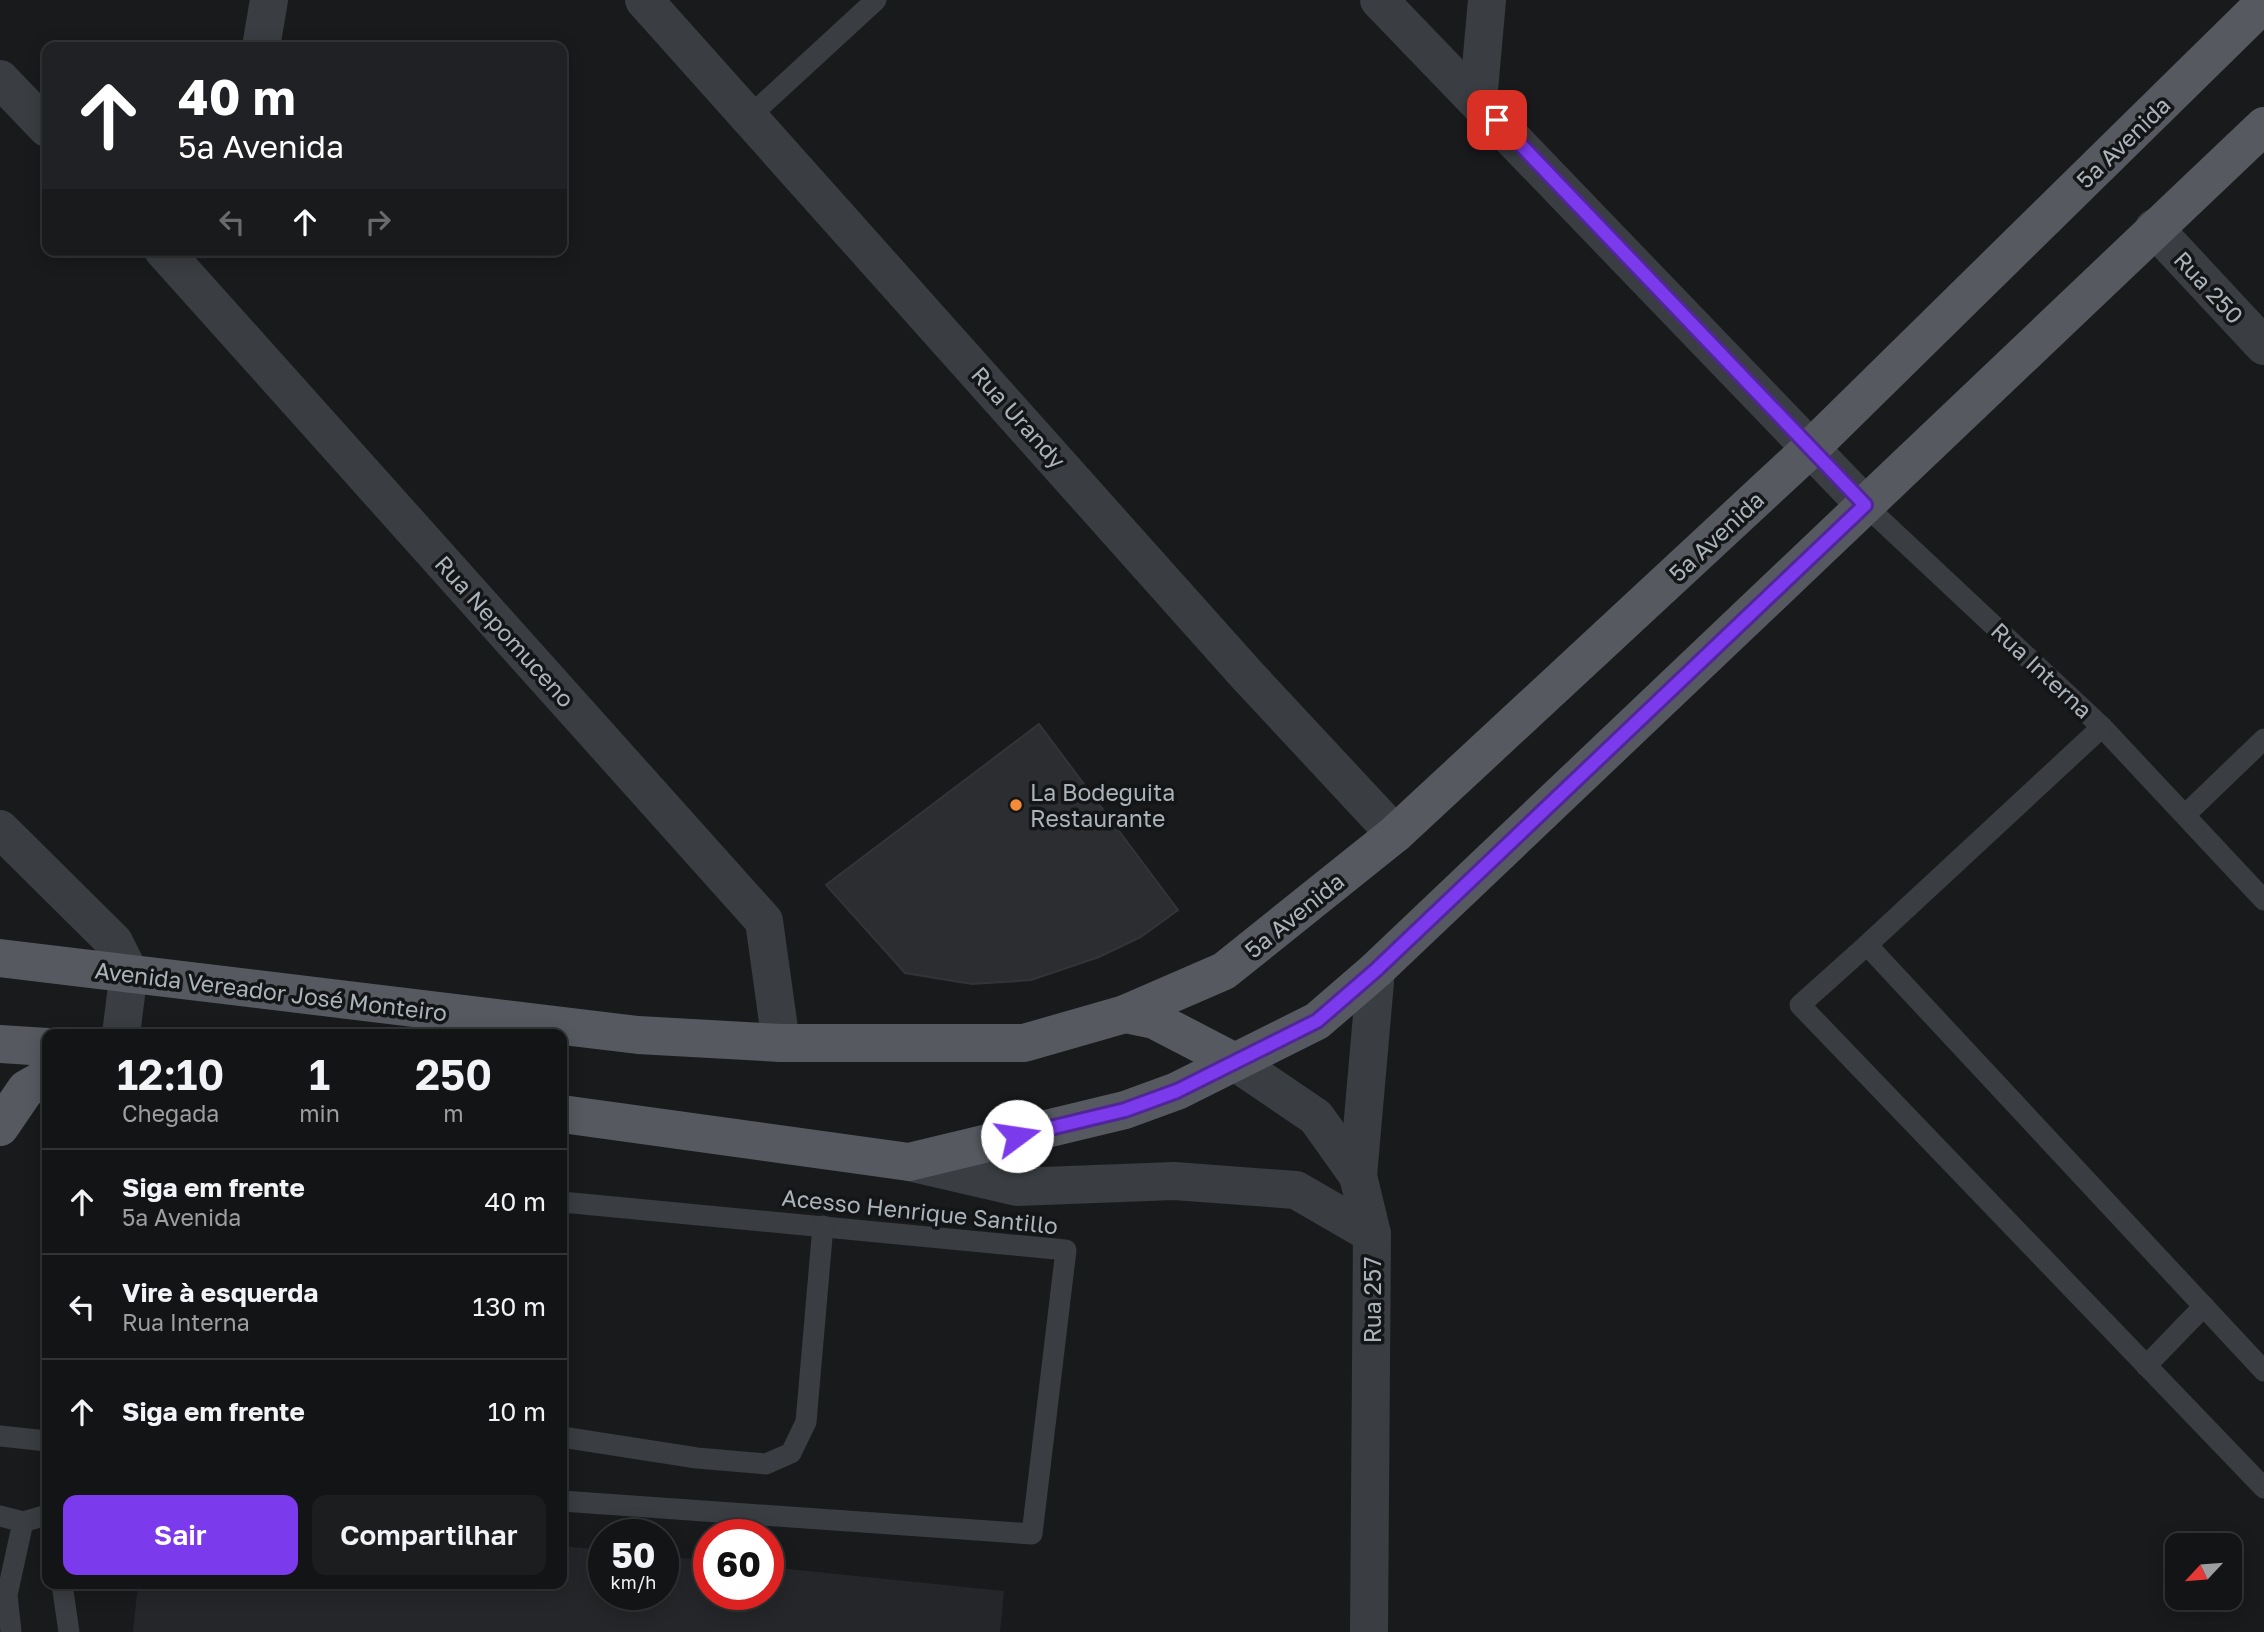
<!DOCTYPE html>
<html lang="pt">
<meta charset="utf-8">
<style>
body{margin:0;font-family:"Golos Text",sans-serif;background:#1c1d1e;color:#f1f3f6;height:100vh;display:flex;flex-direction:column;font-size:26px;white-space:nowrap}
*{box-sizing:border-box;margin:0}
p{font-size:23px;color:#9d9ea0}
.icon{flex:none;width:38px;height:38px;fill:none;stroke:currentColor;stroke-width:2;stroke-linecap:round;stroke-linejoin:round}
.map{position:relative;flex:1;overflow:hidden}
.panel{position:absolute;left:42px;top:1029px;width:525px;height:560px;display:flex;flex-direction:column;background:#131415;border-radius:14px;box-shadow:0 4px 18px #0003,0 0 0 2px #323334}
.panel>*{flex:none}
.top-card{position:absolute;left:42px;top:42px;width:525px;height:214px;border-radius:14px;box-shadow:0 4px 18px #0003,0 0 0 2px #323334;background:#202124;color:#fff;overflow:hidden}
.needle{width:46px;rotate:244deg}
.controls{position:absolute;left:2165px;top:1533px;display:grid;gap:14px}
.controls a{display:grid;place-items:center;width:77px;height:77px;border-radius:14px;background:#131415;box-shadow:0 4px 18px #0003,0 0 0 2px #323334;font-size:35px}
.speed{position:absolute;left:588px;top:1519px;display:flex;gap:14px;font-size:35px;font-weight:700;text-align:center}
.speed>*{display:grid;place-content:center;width:91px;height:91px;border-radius:50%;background:#131415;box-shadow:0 4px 18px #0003,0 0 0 2px #323334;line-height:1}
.speed small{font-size:18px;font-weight:400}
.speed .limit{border:10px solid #d22;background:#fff;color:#111}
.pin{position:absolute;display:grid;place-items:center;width:60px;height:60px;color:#fff;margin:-30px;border-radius:14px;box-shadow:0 4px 10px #0006}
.me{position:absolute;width:77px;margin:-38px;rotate:76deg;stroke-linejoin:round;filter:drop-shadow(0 0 5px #0008)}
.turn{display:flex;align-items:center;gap:24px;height:147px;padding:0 21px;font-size:32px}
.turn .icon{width:91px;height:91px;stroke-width:2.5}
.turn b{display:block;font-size:49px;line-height:60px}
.lanes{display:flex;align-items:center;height:66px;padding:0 21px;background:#0003;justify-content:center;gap:35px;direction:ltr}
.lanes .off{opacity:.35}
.eta{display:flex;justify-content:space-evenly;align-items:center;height:119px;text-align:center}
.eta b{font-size:42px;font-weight:600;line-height:49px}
.button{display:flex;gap:14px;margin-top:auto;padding:14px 21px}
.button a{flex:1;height:80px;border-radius:14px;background:#7c3aed;color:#fff;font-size:28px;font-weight:600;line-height:80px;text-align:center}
.button a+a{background:#1c1d1e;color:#f1f3f6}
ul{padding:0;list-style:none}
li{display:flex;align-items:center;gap:21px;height:105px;padding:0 21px;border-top:2px solid #323334}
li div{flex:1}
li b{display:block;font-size:26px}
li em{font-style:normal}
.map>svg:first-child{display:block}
.built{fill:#252629}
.building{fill:#2c2d30;stroke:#333438;stroke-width:2}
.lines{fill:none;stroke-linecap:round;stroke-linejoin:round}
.service{stroke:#3a3d41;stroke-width:21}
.minor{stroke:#3a3d41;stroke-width:38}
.primary{stroke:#565a60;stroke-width:38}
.route-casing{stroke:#51269a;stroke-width:18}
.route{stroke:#7c3aed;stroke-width:12}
.poi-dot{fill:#f48b38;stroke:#141517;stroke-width:2.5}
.labels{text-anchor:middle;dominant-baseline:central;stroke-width:7;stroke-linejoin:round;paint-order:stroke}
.street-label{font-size:23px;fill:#acb4bb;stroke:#141517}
.poi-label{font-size:23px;fill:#acb4bb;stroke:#141517;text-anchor:start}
</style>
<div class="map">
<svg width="2264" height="1632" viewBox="0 0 2264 1632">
<rect width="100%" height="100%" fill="#191a1c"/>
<polygon class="built" points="562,1546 604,1550 604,1594 663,1594 663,1556 709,1561 709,1594 768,1594 768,1567 1004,1591 1000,1632 133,1632 138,1584 562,1584"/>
<polygon class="building" points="1039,724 1178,910 1141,937 1099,957 1031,980 972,984 905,973 826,885"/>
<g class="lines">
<g class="service">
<polyline points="750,116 876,0"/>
<polyline points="1865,505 2102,727 2264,900"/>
<polyline points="2185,815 2264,739"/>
<polyline points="1867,945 2102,727"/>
<polyline points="562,1202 1066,1250 1032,1534 562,1501"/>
<polyline points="2146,1366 2204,1306"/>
<polyline points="2264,1371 1867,945 1800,1005 2264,1488"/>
<polyline points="0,1436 47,1441"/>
<polyline points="562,1437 697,1458 766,1464 791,1453 806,1422 823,1226"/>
<polyline points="0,1516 23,1522 47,1515"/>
<polyline points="62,1584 69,1632"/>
<polyline points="11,1632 7,1595 23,1522"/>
</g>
<g class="minor">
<polyline points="644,0 1246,674 1395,834"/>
<polyline points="1379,0 1865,505"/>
<polyline points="261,47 269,0"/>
<polyline points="0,79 47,128"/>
<polyline points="1478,101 1487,0"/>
<polyline points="2154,228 2264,346"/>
<polyline points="163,250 764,921 781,1043"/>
<polyline points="0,829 114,942 129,972 121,1034"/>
<polyline points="1235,1062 1316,1117 1358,1176"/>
<polyline points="909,1162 1017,1187 1174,1181 1296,1190 1372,1234"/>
<polyline points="1369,1632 1372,1234 1358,1176 1376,970"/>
</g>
<g class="primary">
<polyline points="0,958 638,1035 781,1043 1024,1043 1125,1014 1224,971 1395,834 1811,448 2264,3"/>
<polyline points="1125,1014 1154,1020 1235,1062"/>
<polyline points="0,1044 47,1047"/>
<polyline points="562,1114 909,1162 1125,1110 1177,1091 1317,1021 1376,970 2264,126"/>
<polyline points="0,1127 26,1089 47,1077"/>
</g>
</g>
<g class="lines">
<g class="route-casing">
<polyline id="route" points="1017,1136 1125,1110 1177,1091 1317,1021 1376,970 1865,505 1497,120"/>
</g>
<use href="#route" class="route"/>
</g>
<circle class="poi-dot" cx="1016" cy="805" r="7"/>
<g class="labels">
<g class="street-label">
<text transform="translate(2123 142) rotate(-44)">5ª Avenida</text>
<text transform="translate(2209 287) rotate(47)">Rua 250</text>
<text transform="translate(1019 417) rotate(48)">Rua Urandy</text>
<text transform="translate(1716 536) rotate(-43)">5ª Avenida</text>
<text transform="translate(505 631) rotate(48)">Rua Nepomuceno</text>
<text transform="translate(2042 670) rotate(43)">Rua Interna</text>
<text transform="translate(1294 915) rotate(-39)">5ª Avenida</text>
<text transform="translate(271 991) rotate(7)">Avenida Vereador José Monteiro</text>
<text transform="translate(920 1211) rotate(6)">Acesso Henrique Santillo</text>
<text transform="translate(1372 1300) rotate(-90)">Rua 257</text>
</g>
<g class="poi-label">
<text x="1030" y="792">La Bodeguita<tspan x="1030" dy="26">Restaurante</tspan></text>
</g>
</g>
</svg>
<div class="controls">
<a><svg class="needle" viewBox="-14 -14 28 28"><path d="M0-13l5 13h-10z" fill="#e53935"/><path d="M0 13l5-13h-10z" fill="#9d9ea0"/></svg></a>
</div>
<div class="speed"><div>50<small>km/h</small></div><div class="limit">60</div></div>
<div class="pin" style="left:1497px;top:120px;background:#d93025"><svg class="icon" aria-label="arrive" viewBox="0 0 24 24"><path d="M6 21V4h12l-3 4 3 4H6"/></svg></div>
<svg class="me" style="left:1017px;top:1136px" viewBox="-20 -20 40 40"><circle r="19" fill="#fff"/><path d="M0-13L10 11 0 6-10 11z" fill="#7c3aed"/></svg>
<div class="top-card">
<div class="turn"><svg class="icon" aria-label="ahead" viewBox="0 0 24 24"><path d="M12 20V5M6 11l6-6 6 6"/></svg><div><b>40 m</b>5ª Avenida</div></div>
<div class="lanes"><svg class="icon off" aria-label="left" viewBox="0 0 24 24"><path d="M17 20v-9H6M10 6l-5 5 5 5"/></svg><svg class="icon" aria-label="ahead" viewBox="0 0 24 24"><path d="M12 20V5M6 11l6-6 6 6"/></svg><svg class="icon off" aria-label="right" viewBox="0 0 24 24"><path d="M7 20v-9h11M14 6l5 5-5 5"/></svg></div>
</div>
<section class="panel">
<div class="eta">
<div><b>12:10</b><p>Chegada</p></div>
<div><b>1</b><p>min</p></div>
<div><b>250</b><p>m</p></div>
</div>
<ul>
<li><svg class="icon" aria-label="ahead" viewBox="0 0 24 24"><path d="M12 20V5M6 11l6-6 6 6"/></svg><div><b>Siga em frente</b><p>5ª Avenida</p></div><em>40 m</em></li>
<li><svg class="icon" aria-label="left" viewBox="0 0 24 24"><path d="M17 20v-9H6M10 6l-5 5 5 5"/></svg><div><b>Vire à esquerda</b><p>Rua Interna</p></div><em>130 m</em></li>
<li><svg class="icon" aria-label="ahead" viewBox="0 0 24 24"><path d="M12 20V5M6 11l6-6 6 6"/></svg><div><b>Siga em frente</b></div><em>10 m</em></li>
</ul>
<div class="button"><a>Sair</a><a>Compartilhar</a></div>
</section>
</div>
